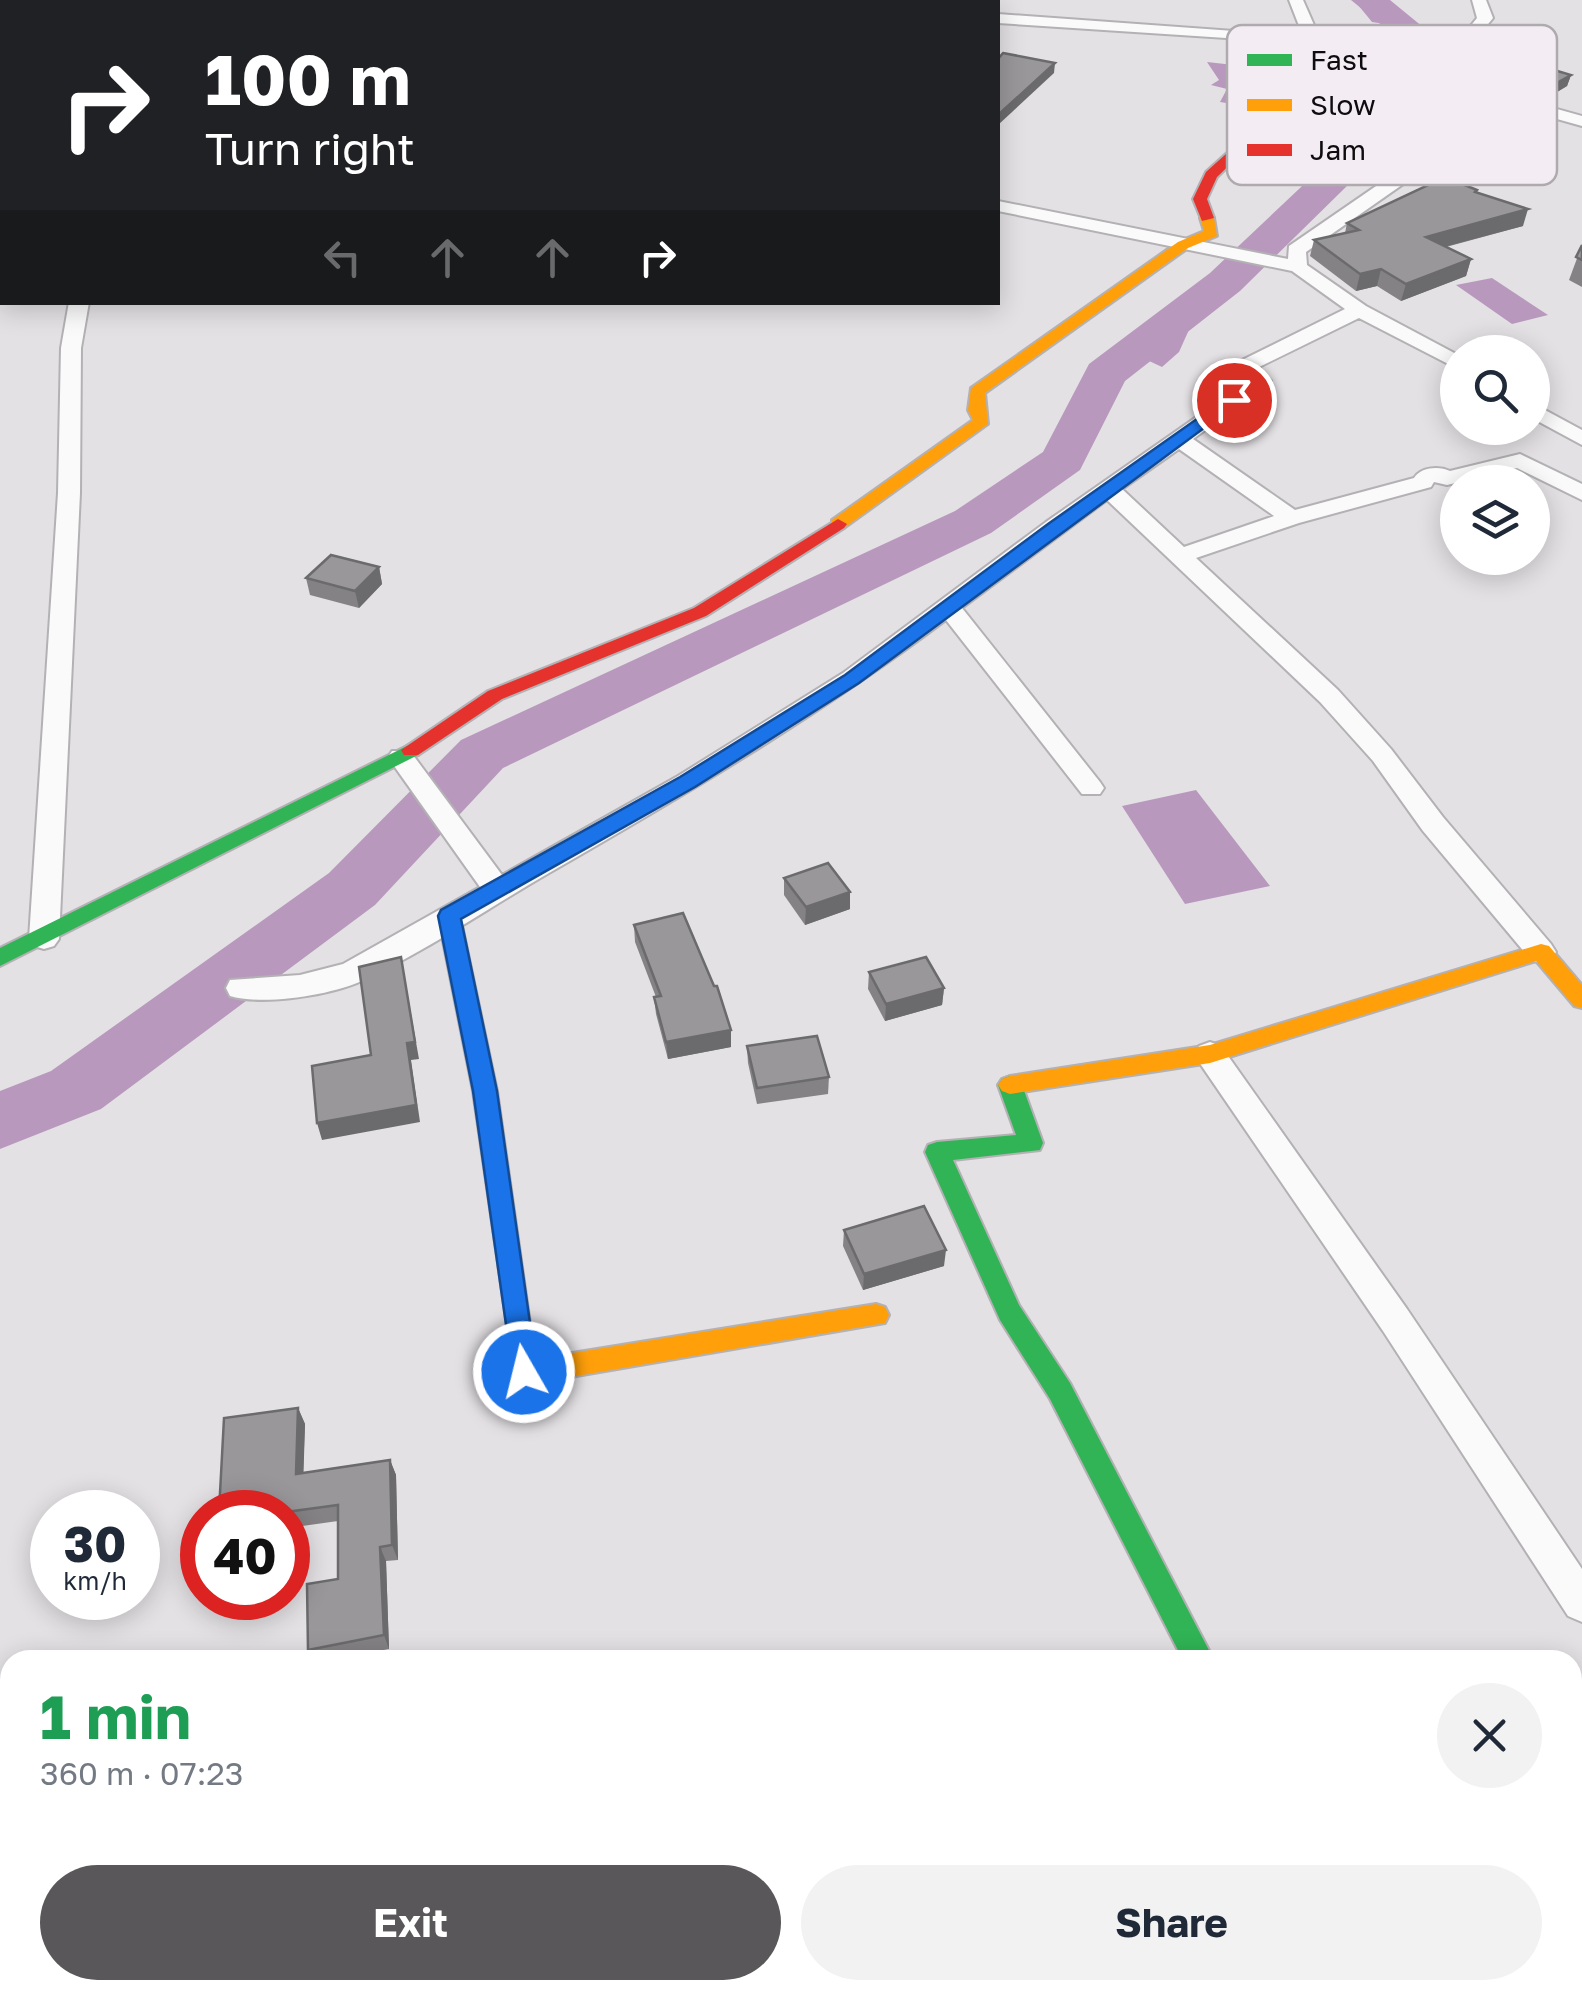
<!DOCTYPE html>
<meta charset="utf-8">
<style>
body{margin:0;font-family:"Golos Text",sans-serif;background:#f2f2f3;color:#1f2937;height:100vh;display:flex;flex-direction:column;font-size:38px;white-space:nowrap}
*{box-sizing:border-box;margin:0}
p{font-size:32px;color:#747a83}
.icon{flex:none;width:55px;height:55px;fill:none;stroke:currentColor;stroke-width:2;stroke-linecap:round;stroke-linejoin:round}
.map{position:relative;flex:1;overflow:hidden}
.details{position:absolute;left:0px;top:1650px;width:1582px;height:350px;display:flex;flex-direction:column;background:#fff;border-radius:30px 30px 0 0;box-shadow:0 5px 25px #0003}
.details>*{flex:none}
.hud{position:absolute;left:0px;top:0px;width:1000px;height:305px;box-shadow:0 5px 25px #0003;background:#202124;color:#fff;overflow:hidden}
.tools{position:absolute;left:1440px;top:335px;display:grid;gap:20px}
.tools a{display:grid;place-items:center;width:110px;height:110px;border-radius:50%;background:#fff;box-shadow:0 5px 25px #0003;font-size:50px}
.speed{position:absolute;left:30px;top:1490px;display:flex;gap:20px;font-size:50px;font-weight:700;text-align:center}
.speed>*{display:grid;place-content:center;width:130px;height:130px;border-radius:50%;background:#fff;box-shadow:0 5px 25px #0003;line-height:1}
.speed small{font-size:25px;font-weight:400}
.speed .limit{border:15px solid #d22;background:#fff;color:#111}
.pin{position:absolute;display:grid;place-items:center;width:85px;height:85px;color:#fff;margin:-42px;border:5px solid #fff;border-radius:50%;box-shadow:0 2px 10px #0007}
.me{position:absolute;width:110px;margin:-55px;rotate:352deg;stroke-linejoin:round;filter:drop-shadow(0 0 8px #0008)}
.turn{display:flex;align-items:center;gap:35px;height:210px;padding:0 40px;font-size:45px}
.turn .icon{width:130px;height:130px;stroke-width:2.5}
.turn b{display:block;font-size:70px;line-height:85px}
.lanes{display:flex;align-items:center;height:95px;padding:0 40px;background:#0003;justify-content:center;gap:50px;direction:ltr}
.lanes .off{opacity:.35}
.round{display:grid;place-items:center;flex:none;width:105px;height:105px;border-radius:52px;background:#f2f2f3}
.summary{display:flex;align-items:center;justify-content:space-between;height:170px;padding:0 40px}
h1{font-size:60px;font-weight:700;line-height:75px;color:#1e9e55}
.primary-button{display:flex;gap:20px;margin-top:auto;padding:20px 40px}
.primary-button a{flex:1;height:115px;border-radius:60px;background:#595759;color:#fff;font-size:40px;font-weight:700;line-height:115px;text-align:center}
.primary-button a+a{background:#f2f2f3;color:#1f2937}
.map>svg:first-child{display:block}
.water{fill:#b899bd}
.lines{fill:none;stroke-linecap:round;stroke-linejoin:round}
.river{fill:#b899bd;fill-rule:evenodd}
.street-casing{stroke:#b3b1b4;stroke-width:4}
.fast-casing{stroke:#b3b1b4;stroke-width:4}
.slow-casing{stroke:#b3b1b4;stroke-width:4}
.jam-casing{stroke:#b3b1b4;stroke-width:4}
.street{fill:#fbfafb;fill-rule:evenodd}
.fast{fill:#30b455;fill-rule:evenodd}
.slow{fill:#ff9f0a;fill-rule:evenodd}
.jam{fill:#e5322d;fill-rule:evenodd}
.wall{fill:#848284}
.shaded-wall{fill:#6b6a6c}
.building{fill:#99979a;stroke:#6b6a6c;stroke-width:2.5}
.route{fill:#1a73e8;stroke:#114b97;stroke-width:2.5}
.key{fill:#f3edf3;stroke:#aeaaae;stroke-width:2.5}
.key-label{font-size:28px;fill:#0e0c0e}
</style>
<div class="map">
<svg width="1582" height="2000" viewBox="0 0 1582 2000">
<rect width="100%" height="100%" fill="#e4e1e5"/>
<g class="water">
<path d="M1354 0H1379L1426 38 1417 51 1423 78 1414 93C1369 99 1349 109 1359 157L1192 323 1179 352 1162 367 1147 360 1163 348 1171 319 1344 157 1338 139 1348 121 1340 116 1343 107 1377 89 1399 85 1405 62 1390 48 1403 37 1398 26 1372 22Z"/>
<polygon points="1245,57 1296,63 1245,106 1220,102 1227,89 1211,85 1219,80 1207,62 1243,66"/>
<polygon points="1492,278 1548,315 1512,324 1456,285"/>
<polygon points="1196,790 1270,886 1185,904 1122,806"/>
</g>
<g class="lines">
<polygon class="river" points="1351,0 1390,0 1429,32 1429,77 1420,92 1374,112 1349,184 1240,291 1125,381 1080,470 991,533 503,768 375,905 101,1109 0,1149 0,1091 51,1071 329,873 461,740 955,511 1043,452 1089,364 1210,273 1317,172 1344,97 1392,78 1395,36"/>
<g class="street-casing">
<g id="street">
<polygon points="223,0 244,0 245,2 224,2"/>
<polygon points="863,0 890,0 891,2 864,2"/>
<polygon points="1289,0 1303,0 1321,41 1319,44 998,23 998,14 1303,36"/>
<path d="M1472 0H1486L1493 18 1472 44V82L1464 123 1439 159 1306 252 1307 265 1366 306 1458 355V369L1359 318 1257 368 1271 381 1268 385 1193 439 1295 510 1414 478C1421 467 1439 466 1450 471L1520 454 1582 484V500L1517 468 1447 485 1434 482 1431 487 1299 523 1196 558 1338 690 1391 749 1443 817 1551 944 1556 952 1551 960 1541 963 1531 960 1423 831 1373 761 1320 702 1107 500 962 608 1100 782 1104 788 1100 794H1082L946 620C820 715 685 795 549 873 488 908 428 950 364 980 332 995 264 1006 230 996L226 988 230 980 300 975 343 964 480 887 392 763 388 757 392 751H410L502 875 678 776 843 673 1046 522 1248 381 1233 367 1236 363 1345 309 1292 271 998 211V201L1288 259 1289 246 1427 151 1448 123 1456 82V44L1477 18ZM1179 449 1274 516 1184 547 1122 489Z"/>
<polygon points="0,6 2,7 2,15 0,16"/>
<polygon points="1485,89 1582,116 1582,126 1479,97 1479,91"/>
<rect x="0" y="162" width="2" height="10"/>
<polygon points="69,302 89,302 81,348 80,493 59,939 54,946 44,949 34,946 29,939 58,493 61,348"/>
<polygon points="1532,403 1582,430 1582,445 1532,418"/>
<polygon points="1210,1042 1221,1046 1407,1309 1582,1569 1582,1622 1568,1616 1383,1331 1199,1062 1195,1054 1199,1046"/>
<rect x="1572" y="1875" width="10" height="44"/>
<polygon points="1468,1990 1512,1990 1515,2000 1469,2000"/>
</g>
</g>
<g class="fast-casing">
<g id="fast">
<polygon points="411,744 421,750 418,755 0,966 0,948"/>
<polygon points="1010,1076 1018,1079 1022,1085 1043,1143 1040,1150 953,1160 1019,1305 1070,1383 1214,1660 1183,1660 1050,1399 1000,1320 925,1152 928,1145 937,1142 1016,1135 998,1085 1002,1079"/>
</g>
</g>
<g class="slow-casing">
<g id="slow">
<polygon points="1207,214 1214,218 1217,236 1188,248 985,393 988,424 844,528 832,528 832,520 973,420 968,410 971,388 1178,242 1204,231 1200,218"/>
<polygon points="449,908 460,916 497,1091 535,1359 876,1304 885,1307 889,1315 885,1323 524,1385 515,1381 473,1091 438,916"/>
<polygon points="1541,944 1549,946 1582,985 1582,1008 1574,1006 1536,961 1210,1063 1010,1094 1002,1091 998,1085 1002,1079 1010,1076 1210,1045"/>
</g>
</g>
<g class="jam-casing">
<g id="jam">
<polygon points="1309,39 1319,41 1260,116 1249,146 1217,177 1207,199 1214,218 1202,221 1193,199 1206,172 1237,144 1248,115"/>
<polygon points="838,519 847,524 844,528 706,616 502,699 418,755 404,755 401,750 488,691 694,608"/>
</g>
</g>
<use href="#street" class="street"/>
<use href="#fast" class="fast"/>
<use href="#slow" class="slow"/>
<use href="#jam" class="jam"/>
</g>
<g class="wall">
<polygon points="282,0 338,0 331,2 287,2"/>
<polygon points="406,0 433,0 428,2 417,2"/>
<polygon points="658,0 855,0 852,2 672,2"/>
<polygon points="1483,72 1571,75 1567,86 1542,101 1480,84"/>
<polygon points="1450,96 1441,126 1420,121 1422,114"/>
<polygon points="1526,99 1522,113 1482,136 1463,132 1467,117"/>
<polygon points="1477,190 1476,193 1523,226 1446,247 1471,259 1466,276 1401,301 1377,286 1356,291 1310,256 1314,240 1345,233 1347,223"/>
<polygon points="1582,245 1582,287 1569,280"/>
<polygon points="379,567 382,584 359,608 310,595 306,578"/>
<polygon points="784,878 850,909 805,925 784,895"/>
<polygon points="634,925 731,1030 731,1047 668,1059 656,1014 654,997 656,997 635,942"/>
<polygon points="869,972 944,988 942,1005 885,1021 868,989"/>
<polygon points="747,1046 829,1077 828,1094 757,1104 748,1063"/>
<polygon points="844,1230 944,1266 863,1290 843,1246"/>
<polygon points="298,1408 305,1424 303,1473 390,1460 396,1475 398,1560 386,1561 389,1649 331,1660 313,1660 308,1650 338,1579 338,1521 288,1528 288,1512"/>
</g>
<g class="shaded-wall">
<polygon points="302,0 338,0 331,2 302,2"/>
<polygon points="1055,63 1054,73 998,125 998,115"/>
<polygon points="1571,75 1567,86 1542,101 1546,89"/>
<polygon points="1526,99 1522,113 1482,136 1486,122"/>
<polygon points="1528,209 1523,226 1421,253 1426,237"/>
<polygon points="1471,259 1466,276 1401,301 1406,284"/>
<polygon points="1381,269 1377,286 1356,291 1360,274"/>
<polygon points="379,567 382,584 359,608 355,591"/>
<polygon points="850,892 850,909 805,925 806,907"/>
<polygon points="401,957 419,1059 411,1060 420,1122 322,1140 317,1123 407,1043"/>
<polygon points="944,988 942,1005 885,1021 886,1004"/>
<polygon points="731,1030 731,1047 668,1059 666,1042"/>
<polygon points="946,1250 944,1266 863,1290 864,1274"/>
<polygon points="298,1408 305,1424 303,1489 296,1474"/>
<polygon points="390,1460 396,1475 398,1560 392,1545"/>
<polygon points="380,1547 386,1561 389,1649 384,1635"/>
</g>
<g class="building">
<polygon points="706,0 845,0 842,2 721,2"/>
<polygon points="1003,53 1055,63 998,115 998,59"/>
<polygon points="1508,56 1571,75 1546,89 1483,72"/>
<polygon points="1445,177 1477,190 1475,192 1528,209 1426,237 1471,259 1406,284 1381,269 1360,274 1314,240 1359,230 1347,223"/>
<polygon points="1582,245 1582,260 1576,257"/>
<polygon points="331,555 379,567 355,591 306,578"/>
<polygon points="828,863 850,892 806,907 784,878"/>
<polygon points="683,913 714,986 717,986 731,1030 666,1042 654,997 661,996 634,925"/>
<polygon points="401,957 415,1042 407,1043 416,1105 317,1123 312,1066 371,1055 359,967"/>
<polygon points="926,957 944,988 886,1004 869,972"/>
<polygon points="817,1036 829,1077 757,1088 747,1046"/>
<polygon points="924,1206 946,1250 864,1274 844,1230"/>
<polygon points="298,1408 296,1474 390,1460 392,1545 380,1547 384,1635 308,1650 307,1584 338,1579 338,1505 286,1512 219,1512 224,1418"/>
</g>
<polygon class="route" points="1228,397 1242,400 859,683 695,787 461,919 497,1091 537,1372 533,1381 524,1384 514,1381 473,1091 438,916 441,910 680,777 845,675 1048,524"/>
<rect x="1227" y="25" width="330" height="160" rx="15" class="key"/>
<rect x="1247" y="54" width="45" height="12" fill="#30b455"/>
<rect x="1247" y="99" width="45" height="12" fill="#ff9f0a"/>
<rect x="1247" y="144" width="45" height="12" fill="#e5322d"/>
<g class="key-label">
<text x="1310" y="70">Fast</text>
<text x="1310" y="115">Slow</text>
<text x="1310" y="160">Jam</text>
</g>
</svg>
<div class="tools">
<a><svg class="icon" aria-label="search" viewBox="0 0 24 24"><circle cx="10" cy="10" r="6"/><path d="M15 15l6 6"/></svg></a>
<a><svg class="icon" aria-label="layers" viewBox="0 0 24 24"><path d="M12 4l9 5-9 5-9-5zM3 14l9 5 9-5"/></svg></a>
</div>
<div class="speed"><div>30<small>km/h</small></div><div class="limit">40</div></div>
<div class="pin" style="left:1234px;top:400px;background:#d93025"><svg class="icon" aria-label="arrive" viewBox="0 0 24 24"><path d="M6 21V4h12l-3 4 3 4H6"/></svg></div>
<svg class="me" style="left:524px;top:1372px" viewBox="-20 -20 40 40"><circle r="17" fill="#1a73e8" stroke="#fff" stroke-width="3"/><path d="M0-11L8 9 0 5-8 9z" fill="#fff"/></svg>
<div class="hud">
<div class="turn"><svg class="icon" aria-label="right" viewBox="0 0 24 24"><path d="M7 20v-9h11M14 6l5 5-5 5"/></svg><div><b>100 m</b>Turn right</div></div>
<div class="lanes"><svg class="icon off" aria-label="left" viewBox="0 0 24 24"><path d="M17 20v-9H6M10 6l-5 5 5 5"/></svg><svg class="icon off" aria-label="ahead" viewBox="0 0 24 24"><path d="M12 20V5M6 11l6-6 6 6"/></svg><svg class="icon off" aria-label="ahead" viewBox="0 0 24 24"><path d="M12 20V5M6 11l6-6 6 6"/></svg><svg class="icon" aria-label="right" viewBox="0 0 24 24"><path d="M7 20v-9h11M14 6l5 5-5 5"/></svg></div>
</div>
<section class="details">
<div class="summary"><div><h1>1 min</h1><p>360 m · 07:23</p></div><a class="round"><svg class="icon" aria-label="close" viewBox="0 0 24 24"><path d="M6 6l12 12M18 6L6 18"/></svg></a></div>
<div class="primary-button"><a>Exit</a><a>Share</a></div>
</section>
</div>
